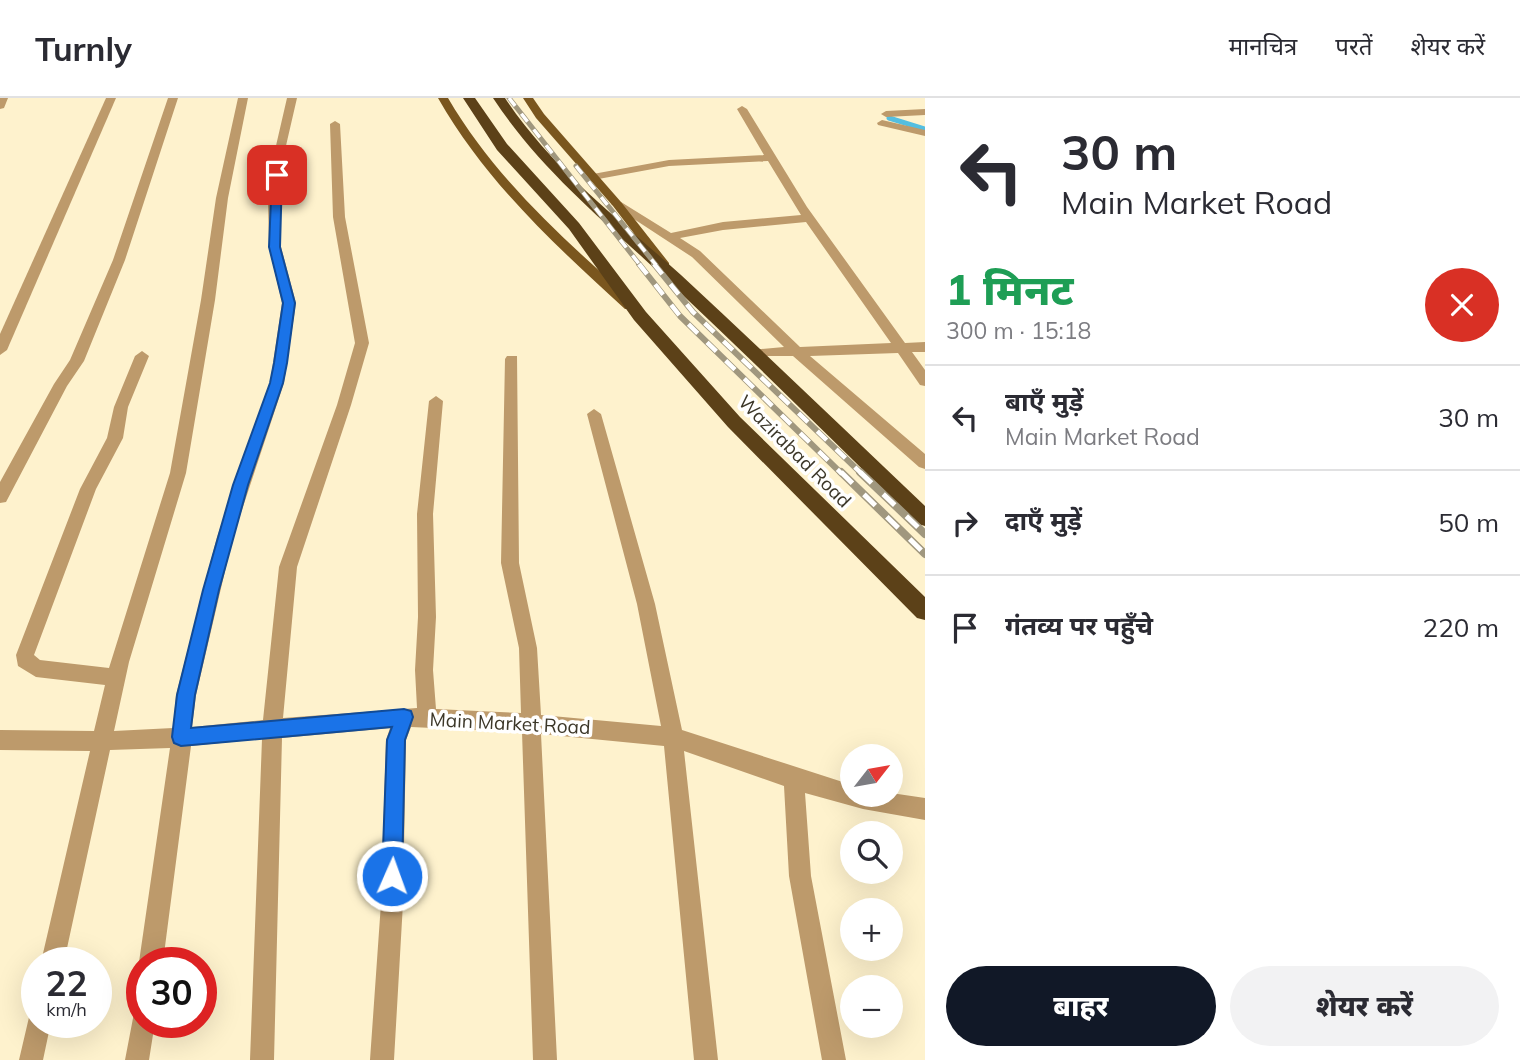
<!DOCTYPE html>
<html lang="hi">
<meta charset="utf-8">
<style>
body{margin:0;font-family:Mulish,"Noto Sans Devanagari",sans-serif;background:#f2f2f3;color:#2b2b33;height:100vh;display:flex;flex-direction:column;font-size:26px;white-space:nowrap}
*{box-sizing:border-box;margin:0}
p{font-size:23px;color:#7c7c81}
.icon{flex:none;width:38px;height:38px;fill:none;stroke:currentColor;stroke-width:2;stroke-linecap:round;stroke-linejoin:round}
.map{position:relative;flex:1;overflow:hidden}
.side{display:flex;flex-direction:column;background:#fff;width:595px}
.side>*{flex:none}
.top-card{background:#fff;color:#2b2b33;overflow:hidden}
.needle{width:46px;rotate:59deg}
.buttons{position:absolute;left:840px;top:646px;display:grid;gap:14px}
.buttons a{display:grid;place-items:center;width:63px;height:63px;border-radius:50%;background:#fff;box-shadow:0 7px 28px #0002;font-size:35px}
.speed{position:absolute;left:21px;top:849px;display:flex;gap:14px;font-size:35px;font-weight:700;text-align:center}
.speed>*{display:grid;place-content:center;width:91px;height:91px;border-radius:50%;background:#fff;box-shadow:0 7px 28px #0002;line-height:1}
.speed small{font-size:18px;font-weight:400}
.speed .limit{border:10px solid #d22;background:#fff;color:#111}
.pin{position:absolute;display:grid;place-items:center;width:60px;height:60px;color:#fff;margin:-30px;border-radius:14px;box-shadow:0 4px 10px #0006}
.me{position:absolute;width:77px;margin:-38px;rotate:2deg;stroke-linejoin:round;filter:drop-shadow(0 0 5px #0008)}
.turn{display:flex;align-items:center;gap:24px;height:147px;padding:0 21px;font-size:32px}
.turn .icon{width:91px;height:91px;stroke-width:2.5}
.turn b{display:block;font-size:49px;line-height:60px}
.round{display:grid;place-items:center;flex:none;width:74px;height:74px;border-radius:37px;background:#f2f2f3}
.summary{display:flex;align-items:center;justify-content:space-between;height:119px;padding:0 21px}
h1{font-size:42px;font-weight:800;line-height:52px;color:#1e9e55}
.primary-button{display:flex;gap:14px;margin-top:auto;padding:14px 21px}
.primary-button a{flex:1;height:80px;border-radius:42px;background:#111827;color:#fff;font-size:28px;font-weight:800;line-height:80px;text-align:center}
.primary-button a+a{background:#f2f2f3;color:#2b2b33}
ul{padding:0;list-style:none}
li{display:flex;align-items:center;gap:21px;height:105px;padding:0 21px;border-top:2px solid #e1e1e2}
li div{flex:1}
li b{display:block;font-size:26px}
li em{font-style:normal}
header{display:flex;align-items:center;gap:42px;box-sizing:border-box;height:98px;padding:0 35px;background:#fff;border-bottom:2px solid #e1e1e2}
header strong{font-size:33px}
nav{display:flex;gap:38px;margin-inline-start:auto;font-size:24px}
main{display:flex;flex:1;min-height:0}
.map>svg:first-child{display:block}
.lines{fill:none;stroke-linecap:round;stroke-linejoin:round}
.stream{stroke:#54bee0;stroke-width:5}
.minor{fill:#bd9a6b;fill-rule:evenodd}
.major{fill:#7a561e;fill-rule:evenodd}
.highway{fill:#5c4118;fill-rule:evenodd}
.rail-far2-casing{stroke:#a0977e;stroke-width:5}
.rail-far1-casing{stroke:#a0977e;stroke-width:6}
.rail-casing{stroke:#a0977e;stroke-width:8}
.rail-far2{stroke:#fff;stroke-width:3.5;stroke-dasharray:10;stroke-linecap:butt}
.rail-far1{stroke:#fff;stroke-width:4.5;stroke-dasharray:13;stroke-linecap:butt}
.rail{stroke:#fff;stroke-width:5;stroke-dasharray:16;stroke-linecap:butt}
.route{fill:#1a73e8;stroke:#114b97;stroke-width:2}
.labels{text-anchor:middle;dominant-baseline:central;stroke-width:7;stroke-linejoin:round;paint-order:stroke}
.street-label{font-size:19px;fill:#3c3729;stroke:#fff}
</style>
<header>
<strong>Turnly</strong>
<nav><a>मानचित्र</a><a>परतें</a><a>शेयर करें</a></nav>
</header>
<main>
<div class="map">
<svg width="925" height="962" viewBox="0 0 925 962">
<rect width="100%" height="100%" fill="#fef2cd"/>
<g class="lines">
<polyline class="stream" points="889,20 925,31"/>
<g class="minor">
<polygon points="0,0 8,0 4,10 0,11"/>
<polygon points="106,0 116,0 7,252 0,257 0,236"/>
<polygon points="168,0 178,0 125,162 84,263 67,288 6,404 0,405 0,384 54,286 70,262 113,162"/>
<polygon points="238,0 248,0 228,100 215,202 186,375 129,564 114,633 173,630 176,597 217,439 270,285 282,205 269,149 268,102 275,52 287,0 297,0 285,52 280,102 281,149 296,205 284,285 233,439 196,597 192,629 263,622 279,469 337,307 355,245 333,119 330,26 335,23 340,26 345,119 369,245 351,307 297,469 283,620 417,610 415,572 418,519 417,416 429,303 436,298 443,303 433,416 436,519 433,572 436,611 521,615 519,550 501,465 505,261 507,258 517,258 519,465 537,550 541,617 661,628 637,506 587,316 594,311 601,316 655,506 682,632 852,687 852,696 891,695 925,700 925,722 863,711 805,695 811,778 846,962 822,962 789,778 784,688 684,653 718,962 694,962 664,648 541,636 557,962 533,962 522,634 411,629 406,642 403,805 394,962 370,962 381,805 386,642 390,630 282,640 274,962 250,962 262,641 191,648 163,864 142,864 142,870 139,864 170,650 110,652 64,864 41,864 90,653 0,652 0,632 94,633 105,587 36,579 18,568 16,557 80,391 107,340 114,309 135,258 142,253 149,258 128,309 123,340 96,391 34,557 40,562 109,570 170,375 201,202 216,100"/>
<path d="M742 8 747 11 807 109 905 245 925 244V254H912L925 272V288L920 287 898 255 810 258 925 356V371L919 369 793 258H749V252L784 249 692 159 611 106 621 104 671 135 723 124 801 117 768 63 669 68 593 82 587 79 593 76 669 62 764 57 737 11ZM806 124 891 245 800 249 700 153 680 140 723 132Z"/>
<polygon points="925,11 925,17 886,19 881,16 886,13"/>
<polygon points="882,22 925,32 925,38 878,27 877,25"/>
<polygon points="142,912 142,924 155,924 149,962 125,962 134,915"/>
<polygon points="37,913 37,924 51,924 43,962 19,962 30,915"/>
</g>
<g class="major">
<path d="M438 0H448C496 82 565 142 635 205V211H625C554 146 486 84 438 0Z"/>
<polygon points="523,0 533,0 544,16 621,104 669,165 669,171 661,171 613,108 536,20"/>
</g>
<g class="highway">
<polygon points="463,0 475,0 507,46 579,125 646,214 740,319 925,499 925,522 917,520 728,329 634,222 569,131 497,52"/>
<path d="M493 0H505C552 71 619 121 681 177 763 253 844 331 925 408V428L918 426C836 345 753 263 669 184 607 125 541 73 493 0Z"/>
</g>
<g class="rail-far2-casing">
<g id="rail-far2">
<polyline points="509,0 640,167"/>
<polyline points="576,68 656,167"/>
</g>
</g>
<g class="rail-far1-casing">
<g id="rail-far1">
<polyline points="639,166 680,218 842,376"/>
<polyline points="654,166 693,214 862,376"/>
</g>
</g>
<g class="rail-casing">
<g id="rail">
<polyline points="841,374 925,456"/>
<polyline points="860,374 925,436"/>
</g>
</g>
<use href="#rail-far2" class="rail-far2"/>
<use href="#rail-far1" class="rail-far1"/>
<use href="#rail" class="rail"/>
</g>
<polygon class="route" points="277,74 282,77 280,149 295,205 287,265 283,285 248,387 219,492 195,597 191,630 404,611 411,613 413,619 405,642 402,778 399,785 392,788 385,785 382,778 387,642 392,629 181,648 174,645 172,639 177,597 203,492 233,387 270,285 274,265 283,205 269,149 272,77"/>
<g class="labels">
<g class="street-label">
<text transform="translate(795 353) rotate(45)">Wazirabad Road</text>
<text transform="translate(510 625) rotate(3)">Main Market Road</text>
</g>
</g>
</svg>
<div class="buttons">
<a><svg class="needle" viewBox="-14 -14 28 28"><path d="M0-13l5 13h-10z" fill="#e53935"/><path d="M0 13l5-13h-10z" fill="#7c7c81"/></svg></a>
<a><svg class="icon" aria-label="search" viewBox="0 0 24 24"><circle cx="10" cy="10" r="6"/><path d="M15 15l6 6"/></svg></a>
<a>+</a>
<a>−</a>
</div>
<div class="speed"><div>22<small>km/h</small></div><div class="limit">30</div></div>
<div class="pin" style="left:277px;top:77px;background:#d93025"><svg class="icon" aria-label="arrive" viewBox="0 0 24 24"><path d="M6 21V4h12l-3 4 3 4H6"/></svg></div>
<svg class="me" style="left:392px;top:778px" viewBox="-20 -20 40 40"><circle r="17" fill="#1a73e8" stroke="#fff" stroke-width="3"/><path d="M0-11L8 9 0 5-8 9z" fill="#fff"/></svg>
</div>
<section class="side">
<div class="top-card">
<div class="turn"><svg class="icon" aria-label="left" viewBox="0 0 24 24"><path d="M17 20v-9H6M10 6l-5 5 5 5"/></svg><div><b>30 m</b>Main Market Road</div></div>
</div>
<div class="summary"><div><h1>1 मिनट</h1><p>300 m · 15:18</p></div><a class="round" style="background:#d93025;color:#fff"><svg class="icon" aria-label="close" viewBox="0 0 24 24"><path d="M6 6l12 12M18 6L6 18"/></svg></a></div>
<ul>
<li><svg class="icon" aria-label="left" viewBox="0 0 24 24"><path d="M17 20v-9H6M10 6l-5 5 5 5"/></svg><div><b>बाएँ मुड़ें</b><p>Main Market Road</p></div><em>30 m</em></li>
<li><svg class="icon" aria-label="right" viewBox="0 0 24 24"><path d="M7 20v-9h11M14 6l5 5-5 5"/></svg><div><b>दाएँ मुड़ें</b></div><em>50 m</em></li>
<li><svg class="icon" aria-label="arrive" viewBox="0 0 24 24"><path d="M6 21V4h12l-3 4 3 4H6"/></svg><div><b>गंतव्य पर पहुँचे</b></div><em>220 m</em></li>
</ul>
<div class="primary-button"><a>बाहर</a><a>शेयर करें</a></div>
</section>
</main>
